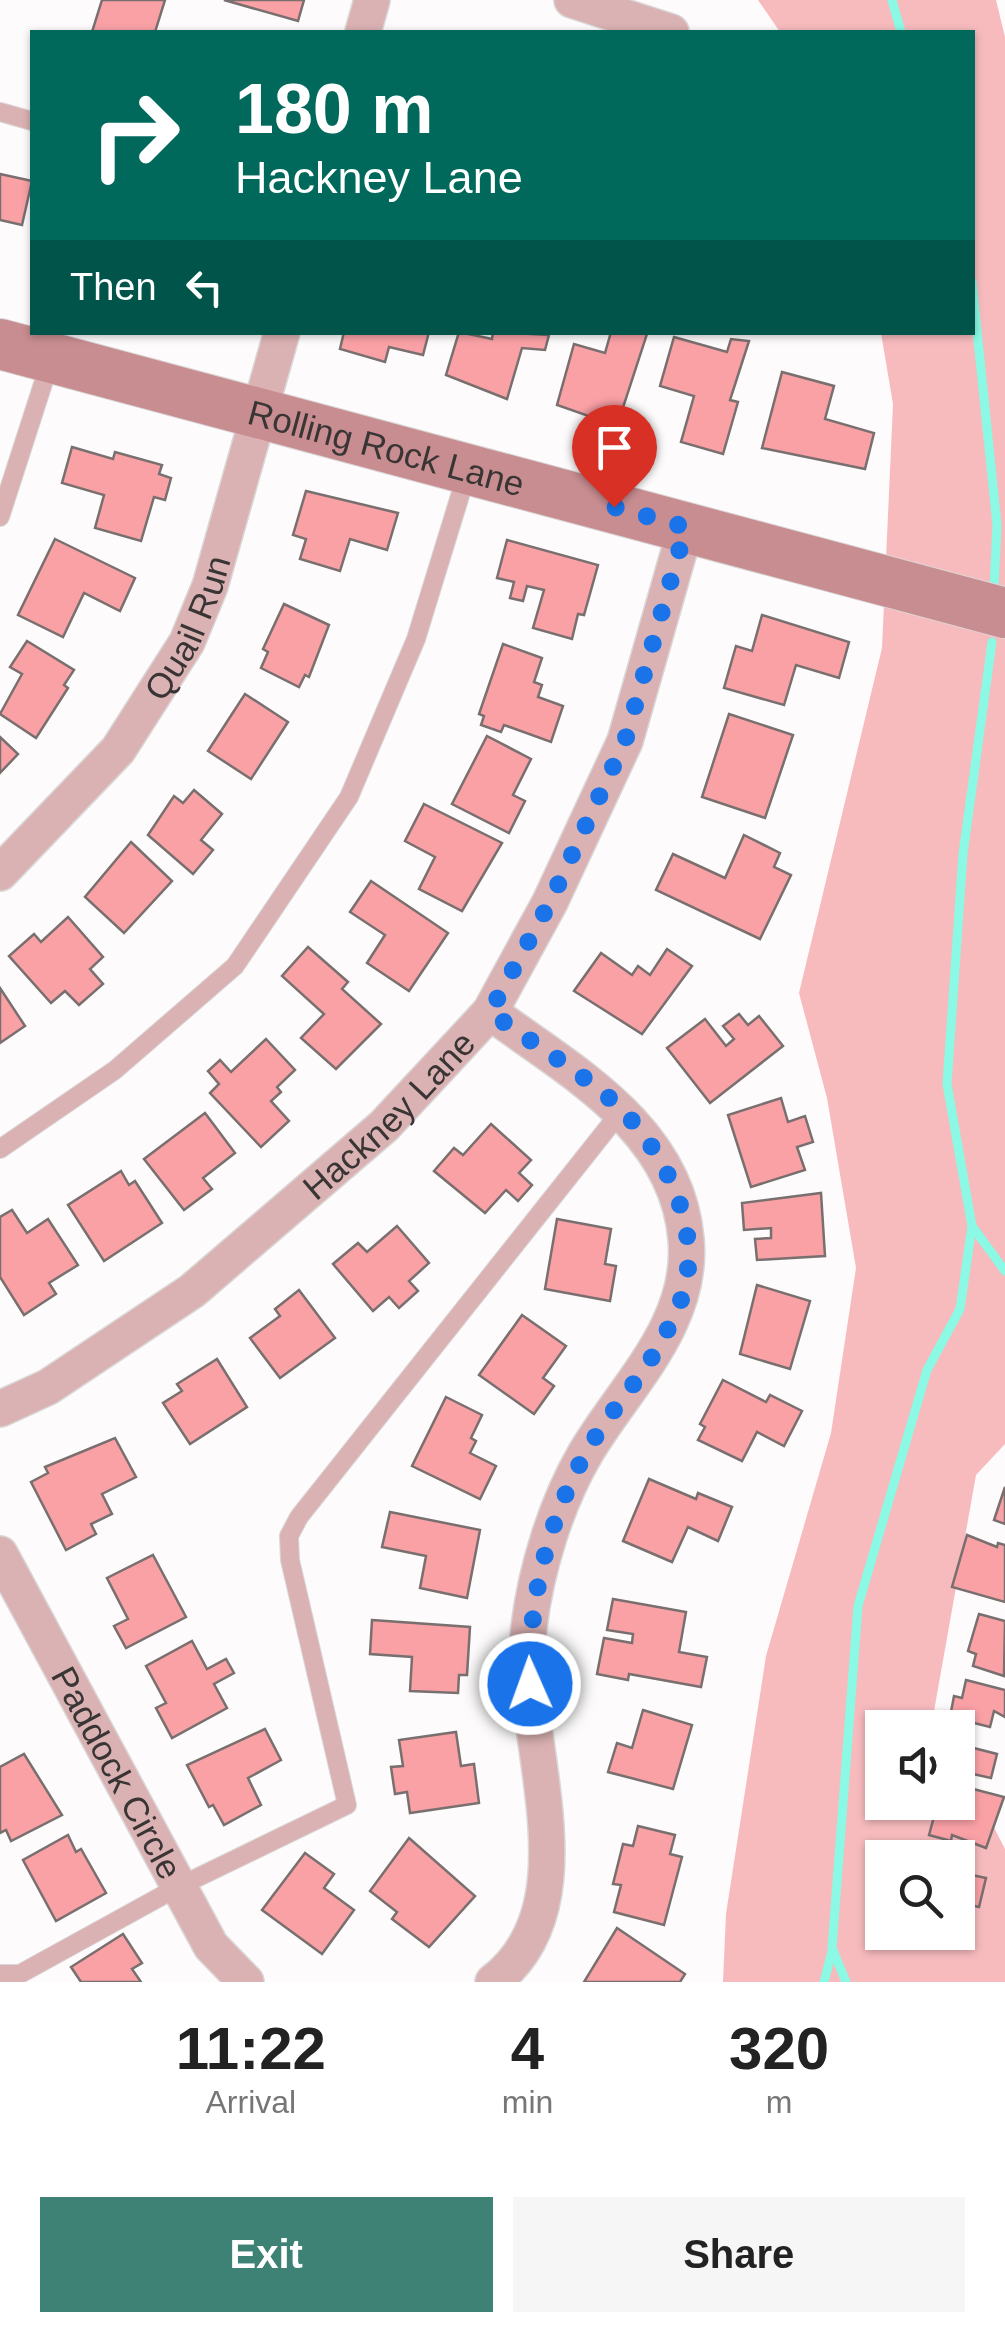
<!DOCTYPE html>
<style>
body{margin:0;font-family:Helvetica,sans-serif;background:#f6f6f6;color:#222;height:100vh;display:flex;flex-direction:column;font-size:38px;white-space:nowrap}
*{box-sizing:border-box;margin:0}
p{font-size:32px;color:#767676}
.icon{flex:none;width:55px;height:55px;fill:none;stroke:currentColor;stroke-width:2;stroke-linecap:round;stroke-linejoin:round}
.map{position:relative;height:1982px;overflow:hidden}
.panel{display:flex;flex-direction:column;background:#fff;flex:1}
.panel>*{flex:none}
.hud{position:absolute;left:30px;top:30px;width:945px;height:305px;border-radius:0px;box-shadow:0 2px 8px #0004;background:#00695c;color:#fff;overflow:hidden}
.tools{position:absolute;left:865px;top:1710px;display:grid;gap:20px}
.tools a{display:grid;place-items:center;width:110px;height:110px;border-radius:0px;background:#fff;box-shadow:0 2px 8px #0004;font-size:50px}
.pin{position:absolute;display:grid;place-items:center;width:85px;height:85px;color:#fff;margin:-102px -42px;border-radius:50% 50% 50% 0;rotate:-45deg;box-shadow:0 0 10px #0007}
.pin .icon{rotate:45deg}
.me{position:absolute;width:110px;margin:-55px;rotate:358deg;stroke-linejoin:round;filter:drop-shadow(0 0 8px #0008)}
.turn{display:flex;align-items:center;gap:35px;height:210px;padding:0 40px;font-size:45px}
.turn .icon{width:130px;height:130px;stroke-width:2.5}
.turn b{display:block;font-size:70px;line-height:85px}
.then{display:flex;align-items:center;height:95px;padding:0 40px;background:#0003;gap:20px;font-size:38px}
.eta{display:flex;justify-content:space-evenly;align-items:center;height:170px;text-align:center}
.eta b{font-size:60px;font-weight:700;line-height:70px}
.cta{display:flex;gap:20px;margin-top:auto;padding:20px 40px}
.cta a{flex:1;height:115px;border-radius:0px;background:#3e8275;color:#fff;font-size:40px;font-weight:700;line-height:115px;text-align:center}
.cta a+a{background:#f6f6f6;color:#222}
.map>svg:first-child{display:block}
.green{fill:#f7bbbe;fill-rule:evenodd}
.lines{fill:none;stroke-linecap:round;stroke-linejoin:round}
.stream{stroke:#8cf9e4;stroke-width:9}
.building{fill:#faa1a6;stroke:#796f6f;stroke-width:2.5}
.lane-casing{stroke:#dad7d7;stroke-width:20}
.street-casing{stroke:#dad7d7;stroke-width:38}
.secondary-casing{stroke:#dad7d7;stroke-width:52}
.lane{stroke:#dbb2b3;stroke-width:18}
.street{stroke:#dbb2b3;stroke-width:35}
.secondary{stroke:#c88d90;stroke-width:50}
.route{stroke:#1a73e8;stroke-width:18;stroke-dasharray:0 32.4}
.labels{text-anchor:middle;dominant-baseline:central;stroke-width:10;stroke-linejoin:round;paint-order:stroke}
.street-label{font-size:35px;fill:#3a3535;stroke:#fdfbfb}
</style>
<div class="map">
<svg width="1005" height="1982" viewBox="0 0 1005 1982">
<rect width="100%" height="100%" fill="#fdfbfb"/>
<path class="green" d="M758 0H996L1005 37V1444L976 1475 934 1711 943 1727 882 1728V1802H958V1757L1005 1849V1982H723L726 1914 766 1656 831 1433 856 1268 827 1098 799 993 882 648 893 404 881 333 972 332V32H780ZM882 1858H958V1932H882Z"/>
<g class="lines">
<g class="stream">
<polyline points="892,0 901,32"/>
<polyline points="972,282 997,525 994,587"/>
<polyline points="992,642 963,854 947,1084 972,1226 1005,1271"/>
<polyline points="824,1982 832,1951"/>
<polyline points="846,1982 832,1948 858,1606 927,1370 960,1309 972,1226"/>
</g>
</g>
<g class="building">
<polygon points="102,0 165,0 155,32 92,32"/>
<polygon points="224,0 304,0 298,21"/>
<polygon points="0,174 32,181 22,225 0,220"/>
<polygon points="344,332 429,332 423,355 389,347 385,362 340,349"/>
<polygon points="459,332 492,339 493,332 549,335 545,350 522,348 507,399 446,375"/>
<polygon points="611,332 647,334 617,426 557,405 574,344 605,353"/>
<polygon points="674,337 727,352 731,339 749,341 730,400 738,402 723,454 681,442 694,396 660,386"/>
<polygon points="782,372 834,386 825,419 874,433 865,469 762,448"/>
<polygon points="72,447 113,459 115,452 162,465 159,474 171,478 165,500 154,497 141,541 95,528 104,495 62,483"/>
<polygon points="306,491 398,513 387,550 350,539 340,571 300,559 306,539 293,535"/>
<polygon points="55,539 135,578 120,611 84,593 63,637 18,615"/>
<polygon points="507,540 598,565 584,615 578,614 572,639 533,628 544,590 527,586 523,601 510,598 514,582 497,578"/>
<polygon points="284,604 329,625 309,677 305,675 299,687 261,668 268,652 263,649"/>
<polygon points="762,615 849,642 839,678 796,665 784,705 724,688 736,646 752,651"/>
<polygon points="27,641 74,670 64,685 68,688 36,738 0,714 22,674 10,667"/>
<polygon points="503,644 542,658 534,682 542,685 538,697 563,706 551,742 504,725 501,732 481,725 484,716 479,714"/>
<polygon points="245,694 288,722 251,779 208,751"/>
<polygon points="729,714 793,735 765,818 702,797"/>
<polygon points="487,736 531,759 513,795 525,801 509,833 452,804"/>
<polygon points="0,737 18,754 0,773"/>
<polygon points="194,790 222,814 201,840 213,850 193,874 148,835 174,796 183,803"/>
<polygon points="424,804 502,843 462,911 419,889 435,857 405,841"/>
<polygon points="744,835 780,853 774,867 791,875 760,939 656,890 673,854 725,878"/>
<polygon points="131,842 172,881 124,933 85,897"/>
<polygon points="371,881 448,933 409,991 367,963 385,935 350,912"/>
<polygon points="68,917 103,957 90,969 103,984 79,1005 65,991 51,1003 9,956 34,934 41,942"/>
<polygon points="308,947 348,982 342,989 381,1024 336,1069 301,1038 324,1014 282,976"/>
<polygon points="667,949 692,966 642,1034 574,991 601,953 632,975 638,966 650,975"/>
<polygon points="0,988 25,1026 0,1043"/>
<polygon points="739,1014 748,1025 759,1016 783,1046 710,1103 667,1048 705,1019 726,1046 734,1039 723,1026"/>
<polygon points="266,1039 295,1070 277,1087 281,1092 271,1101 289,1121 261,1147 210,1093 219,1084 208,1071 220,1060 231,1072"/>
<polygon points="781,1098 788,1122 805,1116 813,1142 797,1147 805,1170 751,1187 728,1115"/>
<polygon points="205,1113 235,1153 203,1178 212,1189 184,1210 144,1159"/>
<polygon points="491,1124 531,1160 519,1173 532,1185 518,1201 506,1190 485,1213 434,1171 454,1148 463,1155"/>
<polygon points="121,1171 129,1185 135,1181 162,1223 104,1261 68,1205"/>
<polygon points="821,1193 825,1256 757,1260 755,1239 771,1238 771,1228 744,1230 742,1203"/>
<polygon points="12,1210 27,1233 48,1219 78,1265 49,1283 56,1294 24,1315 0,1277 0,1217"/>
<polygon points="557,1219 611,1229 605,1264 616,1266 610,1301 545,1289"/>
<polygon points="397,1226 429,1263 409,1281 418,1291 399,1308 389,1297 373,1311 333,1264 358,1243 367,1252"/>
<polygon points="757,1285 810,1301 790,1369 740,1354"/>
<polygon points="299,1290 335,1338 280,1378 250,1338 280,1316 275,1309"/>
<polygon points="522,1315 566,1346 543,1378 554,1386 534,1414 479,1375"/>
<polygon points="217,1359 247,1407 190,1444 163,1403 182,1391 177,1384"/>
<polygon points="723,1380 766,1402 770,1395 802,1411 784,1446 757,1432 742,1461 698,1440 705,1427 700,1424"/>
<polygon points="446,1397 482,1415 471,1438 476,1441 470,1453 496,1466 480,1499 412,1466"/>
<polygon points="115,1438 136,1477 102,1494 112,1514 91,1524 96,1534 66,1550 31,1482 48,1473 45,1467"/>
<polygon points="649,1479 696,1499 698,1493 732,1507 718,1541 688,1527 672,1562 623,1541"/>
<polygon points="1005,1487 1005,1524 994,1520"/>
<polygon points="390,1512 480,1530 467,1598 420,1588 426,1556 382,1547"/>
<polygon points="967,1535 997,1547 998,1543 1005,1545 1005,1602 952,1587"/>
<polygon points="153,1555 186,1617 126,1648 114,1626 128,1619 107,1578"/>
<polygon points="613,1599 686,1612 679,1652 707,1657 701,1687 629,1674 628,1680 597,1674 604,1638 632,1643 633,1634 607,1630"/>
<polygon points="979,1614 1005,1621 1004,1676 973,1666 976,1654 968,1651"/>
<polygon points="372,1620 470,1627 467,1675 459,1675 458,1693 410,1691 412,1657 370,1654"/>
<polygon points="192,1641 207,1669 226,1659 234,1673 214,1684 227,1708 172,1738 156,1708 166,1703 146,1666"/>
<polygon points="966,1680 1005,1690 1005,1717 994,1711 990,1727 950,1717 954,1696 962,1698"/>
<polygon points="643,1710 692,1725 673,1789 608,1772 617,1743 632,1748"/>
<polygon points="265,1729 281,1760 248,1778 261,1805 224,1825 213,1805 209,1807 187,1765"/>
<polygon points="456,1732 461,1766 474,1764 479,1803 410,1813 407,1792 395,1794 391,1767 403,1766 399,1740"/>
<polygon points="958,1744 997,1754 991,1778 973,1774 970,1787 958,1784"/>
<polygon points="24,1754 62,1815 11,1841 6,1830 0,1833 0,1767"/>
<polygon points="958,1785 1004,1797 986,1848 952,1835 951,1841 929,1835 938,1802 958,1802"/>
<polygon points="638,1826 675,1835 670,1854 682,1857 664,1925 614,1912 621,1885 613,1884 623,1844 633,1846"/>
<polygon points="68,1835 76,1852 81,1849 106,1893 56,1921 23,1860"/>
<polygon points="409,1838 475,1896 429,1947 392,1919 397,1912 370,1891"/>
<polygon points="305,1853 334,1874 324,1888 354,1910 322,1954 262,1910"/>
<polygon points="958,1862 964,1863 967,1874 986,1878 979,1907 966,1904 962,1921 958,1920"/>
<polygon points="617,1928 685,1974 680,1982 584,1982"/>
<polygon points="123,1934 142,1963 132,1969 141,1982 81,1982 71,1967"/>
</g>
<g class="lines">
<g class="lane-casing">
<g id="lane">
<polyline points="0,112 32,121"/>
<polyline points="0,517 51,359"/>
<polyline points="0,1149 115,1070 235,966 349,797 416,639 467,473"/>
<polyline points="0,1974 20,1974 178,1887 347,1805 290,1560 289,1536 299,1517 622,1110"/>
</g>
</g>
<g class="street-casing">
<g id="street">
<polyline points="572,0 671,32"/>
<polyline points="363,32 372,0"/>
<path id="s1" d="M0 873 118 750 187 642 210 586 282 332"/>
<path d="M490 1012C570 1071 677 1128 686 1239 694 1324 625 1386 585 1454 556 1504 536 1569 529 1627 516 1734 597 1903 493 1982"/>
<path id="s2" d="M0 1409 48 1387 192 1291 384 1126 490 1012 550 902 625 741 686 527"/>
<path id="s3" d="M0 1554 211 1946 246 1982"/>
</g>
</g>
<g class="secondary-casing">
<g id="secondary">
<path id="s4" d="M0 344 1005 613"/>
</g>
</g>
<use href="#lane" class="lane"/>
<use href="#street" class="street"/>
<use href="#secondary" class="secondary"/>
</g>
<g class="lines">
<path class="route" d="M530 1684C528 1605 546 1526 584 1456 604 1419 635 1386 657 1349 667 1331 681 1306 685 1286 700 1225 665 1155 624 1112 589 1076 531 1043 490 1012L550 902 625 741 686 527 614 507"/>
</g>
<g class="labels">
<g class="street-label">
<text stroke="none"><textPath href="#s4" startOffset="400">Rolling Rock Lane</textPath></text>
<text stroke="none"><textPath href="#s1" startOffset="312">Quail Run</textPath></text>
<text stroke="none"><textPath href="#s2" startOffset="490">Hackney Lane</textPath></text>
<text stroke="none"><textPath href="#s3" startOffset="248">Paddock Circle</textPath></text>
</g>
</g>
</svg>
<div class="tools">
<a><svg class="icon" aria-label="sound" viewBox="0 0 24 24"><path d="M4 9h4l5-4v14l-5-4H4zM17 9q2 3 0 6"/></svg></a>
<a><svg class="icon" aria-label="search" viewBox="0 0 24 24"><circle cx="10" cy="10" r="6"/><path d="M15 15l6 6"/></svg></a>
</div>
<div class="pin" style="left:614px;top:507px;background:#d93025"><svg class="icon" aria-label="arrive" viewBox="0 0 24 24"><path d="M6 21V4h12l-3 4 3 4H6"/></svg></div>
<svg class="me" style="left:530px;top:1684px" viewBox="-20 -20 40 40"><circle r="17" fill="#1a73e8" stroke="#fff" stroke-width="3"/><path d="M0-11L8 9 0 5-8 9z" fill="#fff"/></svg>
<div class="hud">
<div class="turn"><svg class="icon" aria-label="right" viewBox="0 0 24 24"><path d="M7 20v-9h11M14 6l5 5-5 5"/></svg><div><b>180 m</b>Hackney Lane</div></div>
<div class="then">Then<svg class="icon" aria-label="left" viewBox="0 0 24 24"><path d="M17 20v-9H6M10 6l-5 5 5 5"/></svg></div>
</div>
</div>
<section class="panel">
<div class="eta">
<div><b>11:22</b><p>Arrival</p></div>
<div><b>4</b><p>min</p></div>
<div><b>320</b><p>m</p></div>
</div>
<div class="cta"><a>Exit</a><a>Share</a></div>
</section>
